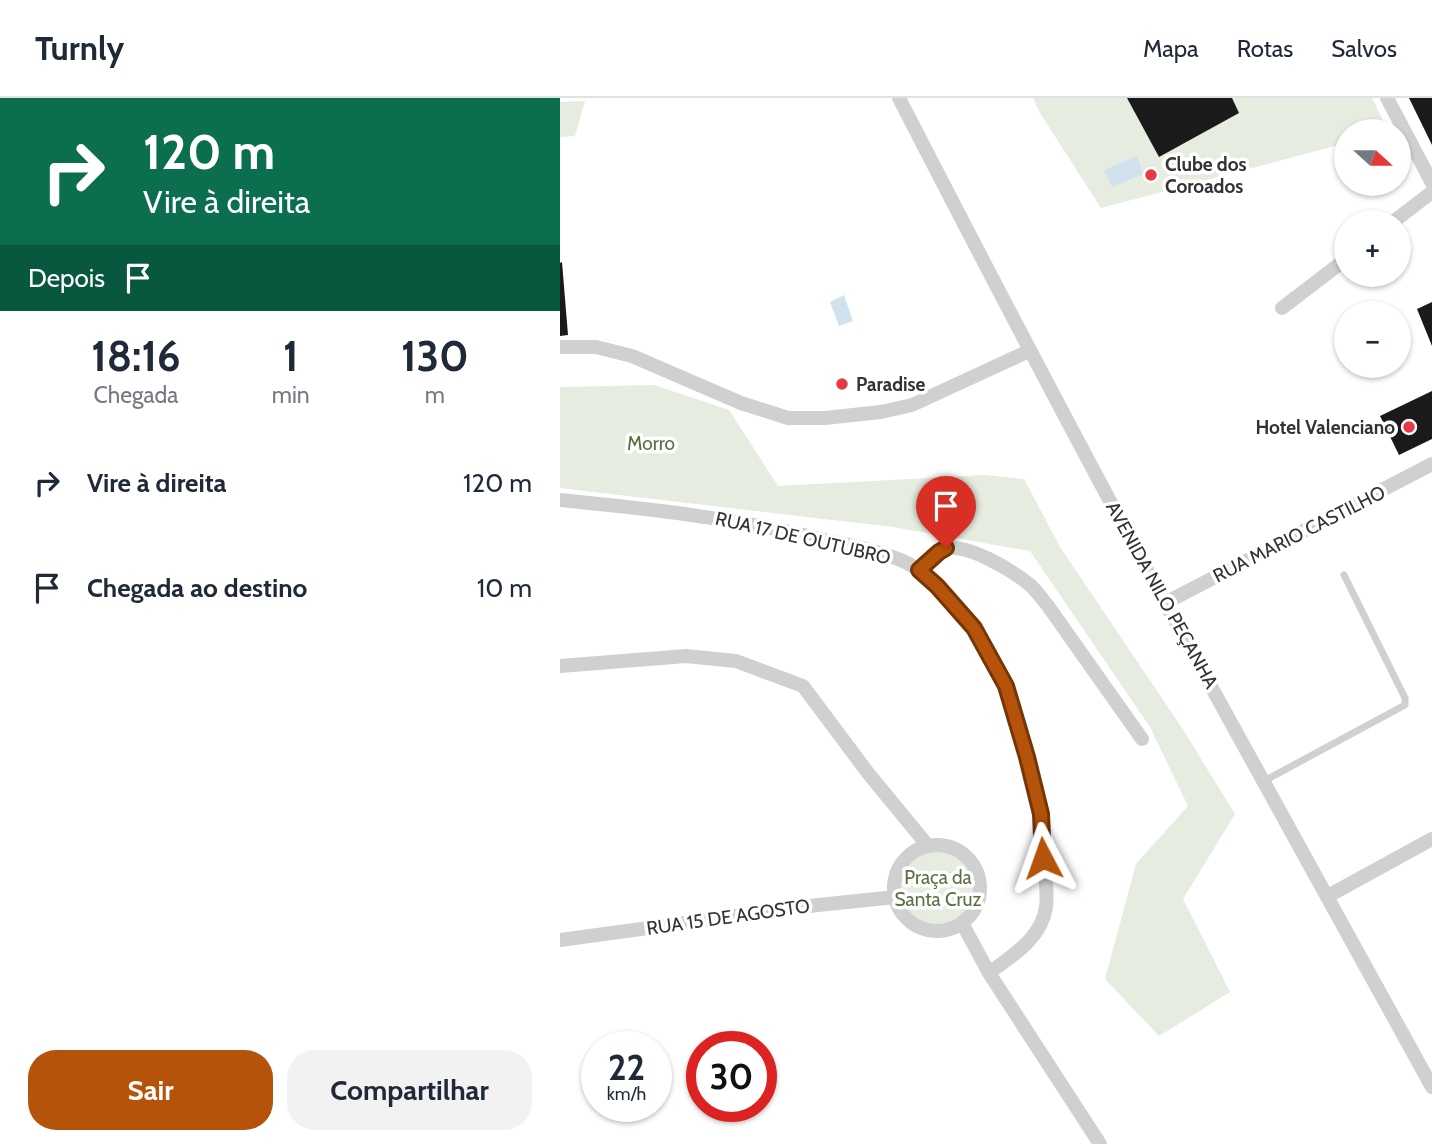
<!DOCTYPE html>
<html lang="pt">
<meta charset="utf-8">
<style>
body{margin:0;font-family:Cabin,sans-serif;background:#f2f2f3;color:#1f2937;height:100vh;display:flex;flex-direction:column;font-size:26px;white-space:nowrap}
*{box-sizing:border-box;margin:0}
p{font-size:23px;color:#747a83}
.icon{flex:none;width:38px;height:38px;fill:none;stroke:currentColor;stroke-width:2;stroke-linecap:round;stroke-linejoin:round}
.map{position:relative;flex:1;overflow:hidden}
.details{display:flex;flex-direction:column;background:#fff;width:560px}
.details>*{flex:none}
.guide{background:#0b6e4f;color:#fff;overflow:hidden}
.needle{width:46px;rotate:111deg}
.controls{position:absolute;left:774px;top:21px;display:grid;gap:14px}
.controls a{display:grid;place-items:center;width:77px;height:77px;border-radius:50%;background:#fff;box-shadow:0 2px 5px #0004;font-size:35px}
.speed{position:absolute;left:21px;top:933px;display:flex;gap:14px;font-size:35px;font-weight:700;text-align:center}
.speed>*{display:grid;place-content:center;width:91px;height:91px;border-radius:50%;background:#fff;box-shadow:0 2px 5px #0004;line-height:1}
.speed small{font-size:18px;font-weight:400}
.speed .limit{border:10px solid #d22;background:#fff;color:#111}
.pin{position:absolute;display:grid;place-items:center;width:60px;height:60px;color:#fff;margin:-72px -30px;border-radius:50% 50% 50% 0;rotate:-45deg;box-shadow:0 0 7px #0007}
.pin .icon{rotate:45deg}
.me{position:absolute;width:77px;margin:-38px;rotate:356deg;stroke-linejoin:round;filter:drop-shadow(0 0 5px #0008)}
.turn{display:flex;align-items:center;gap:24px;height:147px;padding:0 28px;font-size:32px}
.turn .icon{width:91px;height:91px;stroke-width:2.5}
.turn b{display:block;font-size:49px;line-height:60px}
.then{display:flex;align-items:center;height:66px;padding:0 28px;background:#0003;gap:14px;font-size:26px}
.eta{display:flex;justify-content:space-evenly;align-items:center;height:119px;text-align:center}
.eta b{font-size:42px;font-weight:800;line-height:49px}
.action{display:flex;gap:14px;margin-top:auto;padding:14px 28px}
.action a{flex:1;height:80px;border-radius:28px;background:#b45309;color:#fff;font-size:28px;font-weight:800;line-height:80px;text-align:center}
.action a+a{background:#f2f2f3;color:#1f2937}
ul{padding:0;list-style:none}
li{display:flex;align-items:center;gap:21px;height:105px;padding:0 28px}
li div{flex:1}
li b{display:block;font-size:26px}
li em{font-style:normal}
header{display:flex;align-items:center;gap:42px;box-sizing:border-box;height:98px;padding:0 35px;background:#fff;border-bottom:2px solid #e0e1e3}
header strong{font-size:33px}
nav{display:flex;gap:38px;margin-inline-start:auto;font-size:24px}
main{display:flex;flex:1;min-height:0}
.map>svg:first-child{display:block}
.green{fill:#e6ecdf}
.water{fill:#cfe2ee}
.building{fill:#1a1a1a}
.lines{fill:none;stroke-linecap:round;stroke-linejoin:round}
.service{stroke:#d0d0d0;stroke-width:7}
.minor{stroke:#d0d0d0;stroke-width:14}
.route-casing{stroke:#753606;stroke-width:18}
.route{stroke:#b45309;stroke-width:12}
.poi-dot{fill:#e63946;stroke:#fff;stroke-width:2.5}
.labels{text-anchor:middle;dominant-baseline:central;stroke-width:7;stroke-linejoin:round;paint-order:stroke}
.poi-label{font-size:19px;font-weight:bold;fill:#333;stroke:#fff;text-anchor:start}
.park-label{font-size:19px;fill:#56703f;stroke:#fff}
.street-label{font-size:19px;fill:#333;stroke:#fff}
</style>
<header>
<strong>Turnly</strong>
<nav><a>Mapa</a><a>Rotas</a><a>Salvos</a></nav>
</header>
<main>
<section class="details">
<div class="guide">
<div class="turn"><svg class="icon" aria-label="right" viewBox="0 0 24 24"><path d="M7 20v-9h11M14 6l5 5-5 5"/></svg><div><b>120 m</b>Vire à direita</div></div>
<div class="then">Depois<svg class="icon" aria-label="arrive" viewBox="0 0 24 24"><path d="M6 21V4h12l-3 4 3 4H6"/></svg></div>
</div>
<div class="eta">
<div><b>18:16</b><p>Chegada</p></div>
<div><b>1</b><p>min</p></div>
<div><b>130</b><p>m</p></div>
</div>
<ul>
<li><svg class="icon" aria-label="right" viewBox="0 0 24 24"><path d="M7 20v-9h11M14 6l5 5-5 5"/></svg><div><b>Vire à direita</b></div><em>120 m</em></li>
<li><svg class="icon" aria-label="arrive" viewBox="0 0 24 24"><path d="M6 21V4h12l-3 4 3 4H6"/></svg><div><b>Chegada ao destino</b></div><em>10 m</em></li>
</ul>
<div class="action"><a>Sair</a><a>Compartilhar</a></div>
</section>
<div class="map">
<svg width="872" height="1046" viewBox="0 0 872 1046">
<rect width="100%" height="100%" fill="#fff"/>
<g class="green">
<polygon points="473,0 812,0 828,33 786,33 786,45 541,110 480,15"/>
<polygon points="25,3 15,38 0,39 0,4"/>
<polygon points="94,287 169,312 218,388 425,377 464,381 500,449 622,630 675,716 623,801 670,894 599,938 545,881 576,766 628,708 590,629 470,453 333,429 0,390 0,289"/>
<circle cx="378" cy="790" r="41"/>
</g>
<g class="water">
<polygon points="577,58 583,76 552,89 544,72"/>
<polygon points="284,197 293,223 279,228 270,204"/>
</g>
<g class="building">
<polygon points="567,0 672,0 679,15 599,59"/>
<polygon points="849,0 872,0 872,47"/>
<polygon points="2,164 8,237 0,238 0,165"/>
<polygon points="872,204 872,248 857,211"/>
<polygon points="872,293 872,341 839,357 820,318"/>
</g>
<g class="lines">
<polyline class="service" points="704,683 845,607 845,600 784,477"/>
<g class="minor">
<path d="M339 0C426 169 514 338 605 505 693 667 784 827 872 989"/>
<polyline points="827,0 872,85"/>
<polyline points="833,124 872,94"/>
<polyline points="722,210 786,161"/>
<polyline points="0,249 36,249 72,258 181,305 228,320 265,320 321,314 352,307 469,253"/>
<path d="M0 402C90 411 173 420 261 441 288 447 317 452 343 463 366 473 401 510 415 531 450 585 464 648 479 709 483 728 483 748 484 767 485 780 488 796 486 809 482 840 452 858 429 875"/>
<path d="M359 472C366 465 375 454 385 451 406 444 453 473 470 487 477 493 482 501 488 508L582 641"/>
<polyline points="605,505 872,366"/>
<polyline points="0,568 126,558 176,563 243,588 308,675 368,748"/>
<circle cx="377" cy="790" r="43"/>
<polyline points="768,798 872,741"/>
<polyline points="402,825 429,875 540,1046"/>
<polyline points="0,842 249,808 335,799"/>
</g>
</g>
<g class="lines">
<g class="route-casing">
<polyline id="route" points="386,450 379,454 359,472 377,488 414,530 446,588 467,659 481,716 483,760"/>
</g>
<use href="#route" class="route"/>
</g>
<g class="poi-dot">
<circle cx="591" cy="77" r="7"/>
<circle cx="282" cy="286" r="7"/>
<circle cx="849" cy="329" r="7"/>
</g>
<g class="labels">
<g class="poi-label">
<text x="605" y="66">Clube dos<tspan x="605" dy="22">Coroados</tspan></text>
<text x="296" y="286">Paradise</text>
<text x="835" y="329" text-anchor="end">Hotel Valenciano</text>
</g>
<g class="park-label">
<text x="91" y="345">Morro</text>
<text x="378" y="779">Praça da<tspan x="378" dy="22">Santa Cruz</tspan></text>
</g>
<g class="street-label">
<text transform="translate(739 436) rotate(-27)">RUA MARIO CASTILHO</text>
<text transform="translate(243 440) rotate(13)">RUA 17 DE OUTUBRO</text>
<text transform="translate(602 497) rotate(61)">AVENIDA NILO PEÇANHA</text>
<text transform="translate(168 819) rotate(-8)">RUA 15 DE AGOSTO</text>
</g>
</g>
</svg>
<div class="controls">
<a><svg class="needle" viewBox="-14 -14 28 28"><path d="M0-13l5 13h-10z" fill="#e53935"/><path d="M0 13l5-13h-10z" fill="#747a83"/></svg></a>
<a>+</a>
<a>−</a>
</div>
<div class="speed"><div>22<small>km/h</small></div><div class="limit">30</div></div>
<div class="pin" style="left:386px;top:450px;background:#d93025"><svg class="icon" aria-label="arrive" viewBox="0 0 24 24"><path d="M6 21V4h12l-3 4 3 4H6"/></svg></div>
<svg class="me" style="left:483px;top:760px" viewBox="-20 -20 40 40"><path d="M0-17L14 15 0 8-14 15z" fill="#b45309" stroke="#fff" stroke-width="4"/></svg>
</div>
</main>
